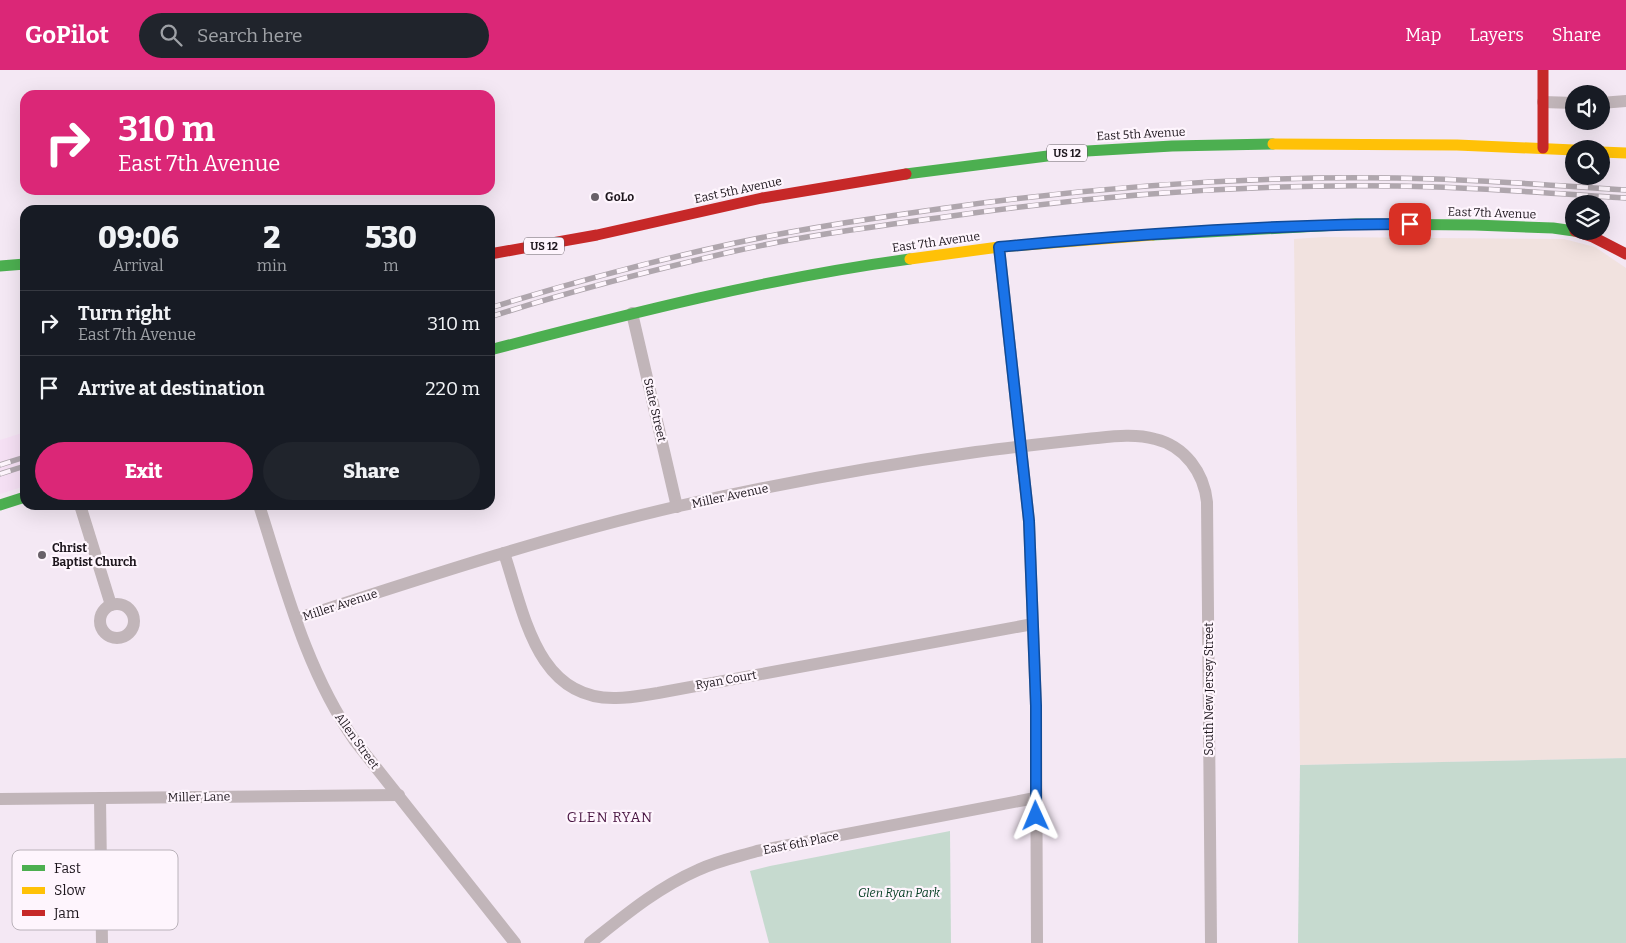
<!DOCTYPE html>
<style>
body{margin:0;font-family:Bitter,serif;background:#20242c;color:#f1f3f6;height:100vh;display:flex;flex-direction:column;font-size:19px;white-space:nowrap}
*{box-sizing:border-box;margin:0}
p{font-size:16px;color:#9ea1a6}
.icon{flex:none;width:28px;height:28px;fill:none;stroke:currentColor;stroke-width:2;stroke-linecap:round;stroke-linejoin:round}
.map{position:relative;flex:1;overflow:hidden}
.drawer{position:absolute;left:20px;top:135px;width:475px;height:305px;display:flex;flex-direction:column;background:#171b24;border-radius:15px;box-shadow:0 5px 20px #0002}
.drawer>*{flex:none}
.guide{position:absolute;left:20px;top:20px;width:475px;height:105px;border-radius:15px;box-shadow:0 5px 20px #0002;background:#db2777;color:#fff;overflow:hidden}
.controls{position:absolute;left:1565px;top:15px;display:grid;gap:10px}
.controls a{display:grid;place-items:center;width:45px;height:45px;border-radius:50%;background:#171b24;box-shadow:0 5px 20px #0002;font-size:25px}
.pin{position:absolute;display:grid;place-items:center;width:42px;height:42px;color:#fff;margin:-21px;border-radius:10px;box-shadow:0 2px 8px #0006}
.me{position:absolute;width:55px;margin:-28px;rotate:359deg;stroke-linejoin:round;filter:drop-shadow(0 0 4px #0008)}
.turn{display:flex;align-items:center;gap:18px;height:105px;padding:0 15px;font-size:22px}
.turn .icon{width:65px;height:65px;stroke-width:2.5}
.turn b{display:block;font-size:35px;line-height:42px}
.eta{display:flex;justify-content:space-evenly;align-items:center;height:85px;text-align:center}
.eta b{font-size:30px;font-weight:800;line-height:35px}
.primary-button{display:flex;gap:10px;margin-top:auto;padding:10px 15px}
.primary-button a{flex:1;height:58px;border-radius:30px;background:#db2777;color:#fff;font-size:20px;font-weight:800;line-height:58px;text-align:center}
.primary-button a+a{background:#20242c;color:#f1f3f6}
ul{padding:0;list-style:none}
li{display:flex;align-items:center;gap:15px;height:65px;padding:0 15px;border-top:1px solid #363941}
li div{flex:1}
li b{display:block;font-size:19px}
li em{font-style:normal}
header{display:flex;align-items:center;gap:30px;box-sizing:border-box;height:70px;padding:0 25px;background:#db2777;color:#fff}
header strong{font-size:24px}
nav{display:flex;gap:28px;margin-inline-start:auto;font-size:18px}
.search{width:350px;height:45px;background:#20242c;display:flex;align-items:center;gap:12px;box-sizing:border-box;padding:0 18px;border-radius:28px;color:#9ea1a6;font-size:19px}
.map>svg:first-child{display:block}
.built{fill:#f5e0f4}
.industrial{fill:#f1e2df}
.green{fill:#c6dacf}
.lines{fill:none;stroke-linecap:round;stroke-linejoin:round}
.street{stroke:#c1b5b9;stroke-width:12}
.fast{stroke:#4caf50;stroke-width:11}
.slow{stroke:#ffc107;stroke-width:11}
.jam{stroke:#c62828;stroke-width:11}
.rail-casing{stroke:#afa6ad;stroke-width:5.5}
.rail{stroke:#fef5fd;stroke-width:4;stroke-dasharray:11;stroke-linecap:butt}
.route-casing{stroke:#114b97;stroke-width:12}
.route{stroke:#1a73e8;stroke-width:9}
.poi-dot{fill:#686068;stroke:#fef5fd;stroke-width:2}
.labels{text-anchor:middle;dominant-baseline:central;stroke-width:4.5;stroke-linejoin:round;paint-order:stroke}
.shield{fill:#fef5fd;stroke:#605960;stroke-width:1}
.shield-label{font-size:11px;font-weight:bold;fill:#1d161d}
.street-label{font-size:12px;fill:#1d161d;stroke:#fef5fd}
.poi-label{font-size:12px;font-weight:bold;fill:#1d161d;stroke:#fef5fd;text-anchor:start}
.park-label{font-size:12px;font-style:italic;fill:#023b20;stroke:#fef5fd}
.neighbourhood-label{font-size:14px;letter-spacing:1px;fill:#491542;stroke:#fef5fd}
.key{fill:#fef5fd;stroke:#bab2ba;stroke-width:1}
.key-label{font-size:14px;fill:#1d161d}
</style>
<header>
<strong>GoPilot</strong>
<div class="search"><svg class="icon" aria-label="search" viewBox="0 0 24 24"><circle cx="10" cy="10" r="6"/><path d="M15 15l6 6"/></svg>Search here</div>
<nav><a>Map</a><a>Layers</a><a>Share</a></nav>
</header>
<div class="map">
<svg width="1626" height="873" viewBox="0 0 1626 873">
<rect width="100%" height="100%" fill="#f4e8f4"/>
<polygon class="built" points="25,362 25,416 0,424 0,370"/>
<polygon class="industrial" points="1324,167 1564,169 1595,177 1626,198 1626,688 1300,695 1294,169"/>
<g class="green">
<polygon points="1626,688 1626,873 1298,873 1300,695"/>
<polygon points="950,761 951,873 769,873 750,801 770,796"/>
</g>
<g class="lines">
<g class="street">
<polyline points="1543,32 1574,33"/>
<polyline points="1601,33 1626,31"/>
<polyline points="999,177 1029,451 1036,636 1037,873"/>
<polyline points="632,243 677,437"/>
<polyline points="80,435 111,535"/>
<path d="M259 435C285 516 306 601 355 671L515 873"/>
<path d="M504 483C524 542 536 630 616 628 630 628 645 625 658 623L1033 554"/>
<circle cx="117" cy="551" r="17"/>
<path d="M296 549C422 508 549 466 679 436 777 414 876 396 976 382 1013 377 1050 373 1087 369 1109 367 1133 363 1155 369 1185 376 1204 403 1207 432L1211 873"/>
<polyline points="100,728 102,873"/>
<polyline points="0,729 399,725"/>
<path d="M590 873C624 846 657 818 698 800 717 791 737 787 757 781L1035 728"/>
</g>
<g class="fast">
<polyline points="906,104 1087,81 1172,76 1273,74"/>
<polyline points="1153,165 1356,154 1475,155 1553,158 1574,161"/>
<polyline points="0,196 25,194"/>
<path d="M490 280C628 244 768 208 910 189"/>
<polyline points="0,435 25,427"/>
</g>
<g class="slow">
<polyline points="1273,74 1457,75 1574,80"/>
<polyline points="1601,82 1626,83"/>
<polyline points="910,189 999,177 1153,165"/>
</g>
<g class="jam">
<polyline points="1543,0 1543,78"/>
<polyline points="1575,161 1593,167 1626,184"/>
<polyline points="490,184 597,165 762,128 906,104"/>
</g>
<g class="rail-casing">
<g id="rail">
<path d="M490 238C570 213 653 191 735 173 805 158 876 148 946 138 1108 115 1272 104 1436 109 1499 111 1563 116 1626 120"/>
<path d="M490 247C570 221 653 200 735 181 807 165 880 156 952 146 1112 123 1274 112 1436 117 1499 119 1563 124 1626 128"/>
<polyline points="0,395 25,387"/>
<polyline points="0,404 25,396"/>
</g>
</g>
<use href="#rail" class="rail"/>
</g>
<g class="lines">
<g class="route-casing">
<path id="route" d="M1036 746V636L1029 451 999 177C1136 164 1272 154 1410 154"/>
</g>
<use href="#route" class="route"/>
</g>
<g class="poi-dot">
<circle cx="595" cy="127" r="5"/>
<circle cx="42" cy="485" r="5"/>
</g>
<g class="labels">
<g class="shield">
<rect x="1047" y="74.5" width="40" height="17" rx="4"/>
<rect x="524" y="167.5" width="40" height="17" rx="4"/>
</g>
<g class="shield-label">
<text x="1067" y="83">US 12</text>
<text x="544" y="176">US 12</text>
</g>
<g class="street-label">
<text transform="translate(1141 64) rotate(-3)">East 5th Avenue</text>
<text transform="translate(738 120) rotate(-12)">East 5th Avenue</text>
<text transform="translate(1492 143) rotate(2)">East 7th Avenue</text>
<text transform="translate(936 172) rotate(-8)">East 7th Avenue</text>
<text transform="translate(655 340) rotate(77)">State Street</text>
<text transform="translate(730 426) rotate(-12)">Miller Avenue</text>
<text transform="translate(340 535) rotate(-18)">Miller Avenue</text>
<text transform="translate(726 610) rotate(-10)">Ryan Court</text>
<text transform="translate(1209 619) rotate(-90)">South New Jersey Street</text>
<text transform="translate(357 671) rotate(54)">Allen Street</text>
<text transform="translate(199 727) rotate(-1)">Miller Lane</text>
<text transform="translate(801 773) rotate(-11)">East 6th Place</text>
</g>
<g class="poi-label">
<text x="605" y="127">GoLo</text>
<text x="52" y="478">Christ<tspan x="52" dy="14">Baptist Church</tspan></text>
</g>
<g class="park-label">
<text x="899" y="823">Glen Ryan Park</text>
</g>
<g class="neighbourhood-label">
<text x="610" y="747">GLEN RYAN</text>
</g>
</g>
<rect x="12" y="780" width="166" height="80" rx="8" class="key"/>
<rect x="22" y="795" width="23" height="6" fill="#4caf50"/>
<rect x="22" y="817" width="23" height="7" fill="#ffc107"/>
<rect x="22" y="840" width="23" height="6" fill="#c62828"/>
<g class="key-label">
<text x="54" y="803">Fast</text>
<text x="54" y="825">Slow</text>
<text x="54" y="848">Jam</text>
</g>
</svg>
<div class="controls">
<a><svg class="icon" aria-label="sound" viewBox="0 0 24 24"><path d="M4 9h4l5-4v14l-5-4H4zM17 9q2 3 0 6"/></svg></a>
<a><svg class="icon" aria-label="search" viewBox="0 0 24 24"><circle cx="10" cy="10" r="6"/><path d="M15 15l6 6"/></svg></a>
<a><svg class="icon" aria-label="layers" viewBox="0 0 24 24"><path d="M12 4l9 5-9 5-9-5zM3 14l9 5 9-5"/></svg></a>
</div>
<div class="pin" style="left:1410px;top:154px;background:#d93025"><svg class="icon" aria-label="arrive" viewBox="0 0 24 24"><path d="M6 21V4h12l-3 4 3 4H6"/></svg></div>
<svg class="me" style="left:1036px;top:746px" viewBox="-20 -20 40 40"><path d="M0-17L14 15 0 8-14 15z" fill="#1a73e8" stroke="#fff" stroke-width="4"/></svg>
<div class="guide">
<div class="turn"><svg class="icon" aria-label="right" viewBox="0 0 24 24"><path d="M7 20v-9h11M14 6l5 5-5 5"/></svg><div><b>310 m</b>East 7th Avenue</div></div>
</div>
<section class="drawer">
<div class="eta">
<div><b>09:06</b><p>Arrival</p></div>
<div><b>2</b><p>min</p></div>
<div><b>530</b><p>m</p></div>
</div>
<ul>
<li><svg class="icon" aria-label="right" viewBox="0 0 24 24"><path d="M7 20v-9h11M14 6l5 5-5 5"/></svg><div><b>Turn right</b><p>East 7th Avenue</p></div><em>310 m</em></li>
<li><svg class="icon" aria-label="arrive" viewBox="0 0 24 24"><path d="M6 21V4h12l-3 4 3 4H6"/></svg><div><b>Arrive at destination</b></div><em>220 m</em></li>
</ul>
<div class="primary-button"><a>Exit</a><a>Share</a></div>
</section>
</div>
